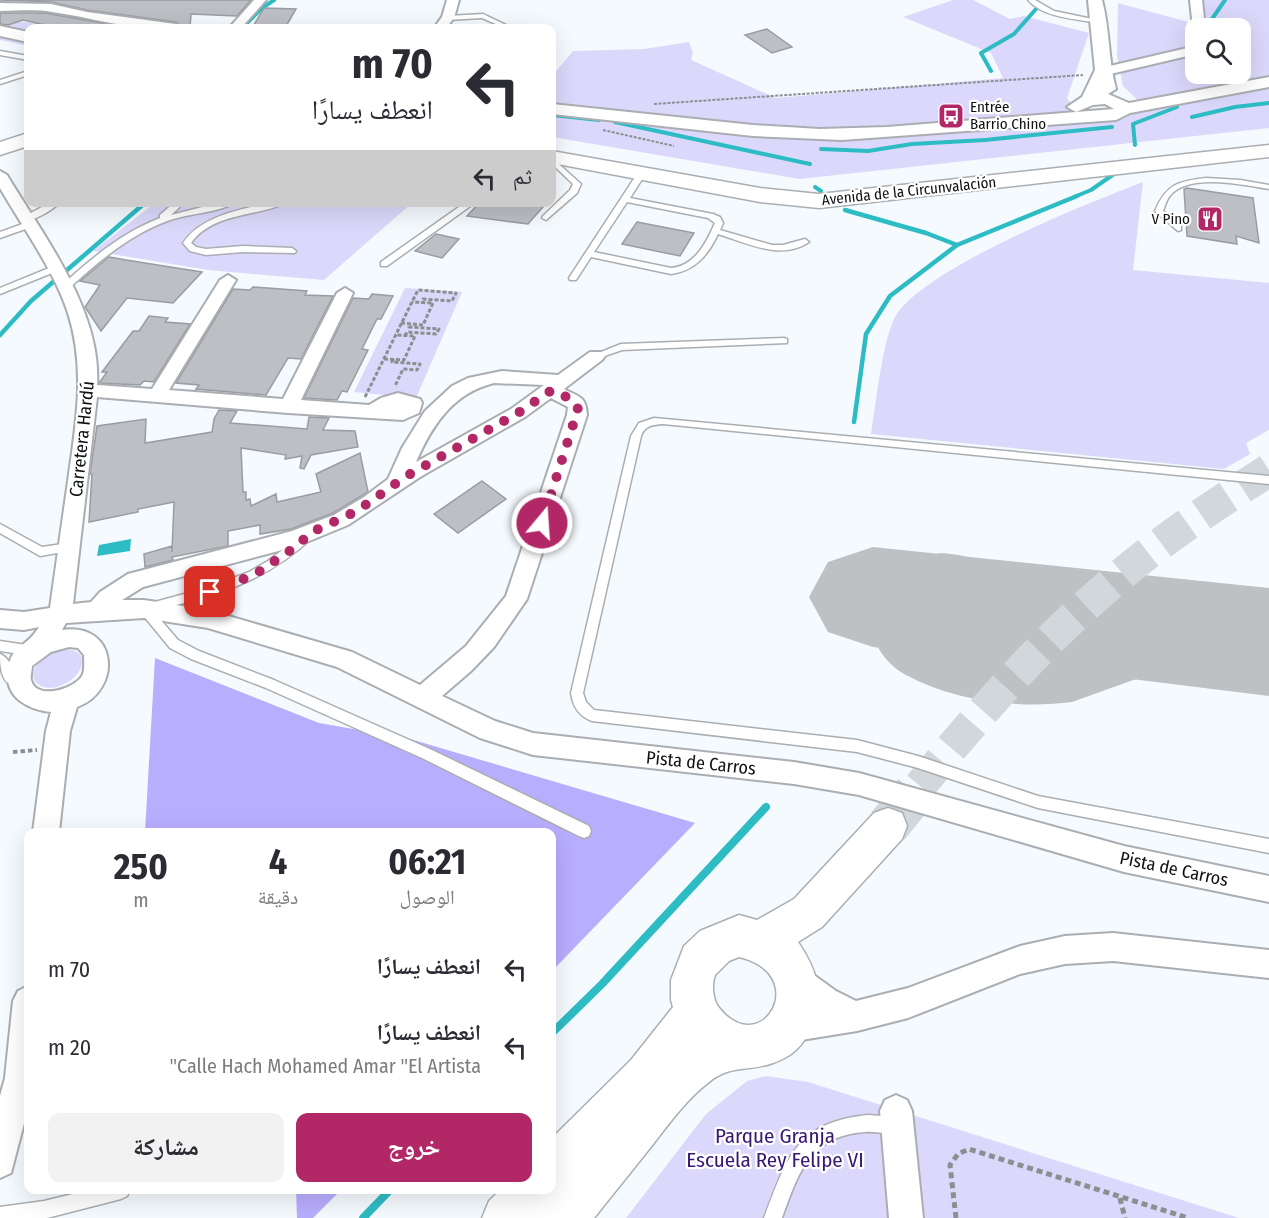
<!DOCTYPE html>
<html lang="ar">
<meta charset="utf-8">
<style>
body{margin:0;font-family:"Fira Sans Condensed","Noto Naskh Arabic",sans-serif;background:#f2f2f3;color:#2b2b33;direction:rtl;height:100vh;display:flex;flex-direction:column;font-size:22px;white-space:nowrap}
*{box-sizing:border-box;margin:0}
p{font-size:20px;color:#7c7c81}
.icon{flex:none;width:33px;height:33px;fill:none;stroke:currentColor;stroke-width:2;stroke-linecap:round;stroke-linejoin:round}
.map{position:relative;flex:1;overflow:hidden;direction:ltr}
.drawer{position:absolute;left:24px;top:828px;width:532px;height:366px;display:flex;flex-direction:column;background:#fff;border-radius:12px;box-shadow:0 6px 24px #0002;direction:rtl}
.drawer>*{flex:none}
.hud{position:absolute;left:24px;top:24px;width:532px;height:183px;border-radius:12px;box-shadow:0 6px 24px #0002;direction:rtl;background:#fff;color:#2b2b33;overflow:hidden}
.fabs{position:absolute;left:1185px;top:18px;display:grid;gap:12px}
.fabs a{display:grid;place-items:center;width:66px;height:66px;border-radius:12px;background:#fff;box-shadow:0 6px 24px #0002;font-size:30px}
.pin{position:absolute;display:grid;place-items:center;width:51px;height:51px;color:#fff;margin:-26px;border-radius:12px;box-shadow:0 3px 9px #0006}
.me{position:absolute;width:66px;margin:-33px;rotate:18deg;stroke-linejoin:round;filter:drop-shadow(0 0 4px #0008)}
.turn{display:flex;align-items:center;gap:21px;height:126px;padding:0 24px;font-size:27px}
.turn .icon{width:78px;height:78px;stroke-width:2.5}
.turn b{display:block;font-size:42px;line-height:51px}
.then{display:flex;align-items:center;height:57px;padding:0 24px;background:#0003;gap:12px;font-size:22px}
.eta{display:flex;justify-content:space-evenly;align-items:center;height:102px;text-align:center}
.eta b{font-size:36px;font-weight:700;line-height:42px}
.action{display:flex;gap:12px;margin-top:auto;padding:12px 24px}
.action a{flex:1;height:69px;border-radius:12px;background:#b22866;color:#fff;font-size:24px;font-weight:700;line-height:69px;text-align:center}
.action a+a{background:#f2f2f3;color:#2b2b33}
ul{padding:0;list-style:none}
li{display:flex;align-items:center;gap:18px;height:78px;padding:0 24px}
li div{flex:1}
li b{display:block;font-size:22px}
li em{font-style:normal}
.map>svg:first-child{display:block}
.green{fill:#dcd8fb;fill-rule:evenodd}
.forest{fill:#b9adfe}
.water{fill:#2dbcc3}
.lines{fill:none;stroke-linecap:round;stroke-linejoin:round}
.stream-far2{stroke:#2dbcc3;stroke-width:4}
.stream-far1{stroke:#2dbcc3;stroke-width:4.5}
.stream{stroke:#2dbcc3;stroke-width:8}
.taxiway{fill:#bdc1c4;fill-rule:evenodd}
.runway{fill:#bdc1c4;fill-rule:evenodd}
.building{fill:#bdbfc5;stroke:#999ca0;stroke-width:1.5}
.secondary-tunnel-far1{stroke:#d2d7db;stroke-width:33;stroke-dasharray:33 16;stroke-linecap:butt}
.secondary-tunnel{stroke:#d2d7db;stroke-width:43;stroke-dasharray:43 22;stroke-linecap:butt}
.service-casing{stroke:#aaaeb2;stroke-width:3}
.minor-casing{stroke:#aaaeb2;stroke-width:4}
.tertiary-casing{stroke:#aaaeb2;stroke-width:4}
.secondary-casing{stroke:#aaaeb2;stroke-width:3}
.path-far3{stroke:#8c8f92;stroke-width:2;stroke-dasharray:3 1.5;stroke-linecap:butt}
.path-far2{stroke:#8c8f92;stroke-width:3;stroke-dasharray:4 2;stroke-linecap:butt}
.path-far1{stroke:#8c8f92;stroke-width:4;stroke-dasharray:4.5 3;stroke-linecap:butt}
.path{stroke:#8c8f92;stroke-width:5;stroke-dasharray:6 4;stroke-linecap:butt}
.service{fill:#fff;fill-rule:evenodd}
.minor{fill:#fff;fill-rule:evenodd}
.tertiary{fill:#fff;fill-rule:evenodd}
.secondary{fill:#fff;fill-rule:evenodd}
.route{stroke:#b22866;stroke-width:10;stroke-dasharray:0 18}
.labels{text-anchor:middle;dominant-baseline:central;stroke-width:4.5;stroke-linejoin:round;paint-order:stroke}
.far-poi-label{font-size:15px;fill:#0f1012;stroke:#fff;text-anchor:start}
.far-street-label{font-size:15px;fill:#0f1012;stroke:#fff}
.street-label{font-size:18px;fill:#0f1012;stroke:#fff}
.near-park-label{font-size:21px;fill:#361874;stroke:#fff}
</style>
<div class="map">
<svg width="1269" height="1218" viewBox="0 0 1269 1218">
<rect width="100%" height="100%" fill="#f5fafe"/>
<g class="green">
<path d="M953 0H973L1010 19 1024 16 1089 33 1067 98 1084 120 1148 110 1123 86 1117 56 1118 3 1192 23 1188 0H1269V128L800 179 552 137V76L573 51 644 49 689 42 693 53 691 60 776 98 1003 78 991 53 903 17ZM1196 28H1240V74H1196Z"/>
<polygon points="0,21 45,23 60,28 28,28 28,46 0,40"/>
<path d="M1143 182 1133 270 1269 283V430L1246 443 1250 454 1224 469 871 434C876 404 882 342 895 317 922 269 1088 203 1143 182Z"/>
<polygon points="155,203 412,203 324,280 208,270 93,251"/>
<polygon points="405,288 462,292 416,398 354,392"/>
<path d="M59 649C70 649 84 650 82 664 81 670 76 676 71 680 39 703 11 670 59 649Z"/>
<polygon points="766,1076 808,1082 1239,1218 626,1218 706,1114 747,1081"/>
</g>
<g class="forest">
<polygon points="155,658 319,723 410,739 695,823 552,971 552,832 145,832"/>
<polygon points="296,1190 341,1190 313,1218 297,1218"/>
</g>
<polygon class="water" points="131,539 130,551 97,556 99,545"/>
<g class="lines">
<g class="stream-far2">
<polyline points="242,28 262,8 274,0"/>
<polyline points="1213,28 1212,19 1225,0"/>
<polyline points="991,71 981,53 1014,34 1036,9"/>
<polyline points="1215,78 1218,74"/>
<polyline points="552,115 599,120"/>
<polyline points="1192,117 1235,107 1269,103"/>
<polyline points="615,122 810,164"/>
<polyline points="1135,145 1133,124 1177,107"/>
<polyline points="821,149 868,151 912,144 985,140 1112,127"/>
<polyline points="815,187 821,191"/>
<polyline points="1074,197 1091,190 1114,174"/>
</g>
<g class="stream-far1">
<polyline points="845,210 926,233 957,245"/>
<polyline points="0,335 31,301 146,202"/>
<polyline points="854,422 866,334 890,296 957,245 1077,196"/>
</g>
<g class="stream">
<polyline points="552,1033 602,984 766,807"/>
<polyline points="363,1218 390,1190"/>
</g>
<path class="taxiway" d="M941 553C982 556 1005 571 1039 591 1055 601 1061 600 1070 617L1062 631 1044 637 1026 631 959 592H935L920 604C919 611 918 619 922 626 944 663 1035 662 1072 658L1191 617 1265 620 1269 621V661L1192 659 1072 702C1018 709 954 701 906 675 867 655 853 594 893 568 907 559 925 556 941 553Z"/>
<polygon class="runway" points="873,547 1269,588 1269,696 873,647 828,632 809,597 828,562"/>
</g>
<g class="building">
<polygon points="0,0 251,0 237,16 191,14 190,28 184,28 176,22 87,10 51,2"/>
<polygon points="264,8 296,9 285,28 252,28"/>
<polygon points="0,13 45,13 130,28 59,28 23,20 8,25 0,24"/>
<polygon points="767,29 792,47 772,53 745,35"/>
<polygon points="1187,188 1253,198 1259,243 1236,236 1237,244 1187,236 1184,189"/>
<polygon points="480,202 521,202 543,207 528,224 467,216"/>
<polygon points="637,222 694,233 680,256 622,244"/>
<polygon points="436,234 459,239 442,258 415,251"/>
<polygon points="109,257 126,260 202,272 173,303 127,298 101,331 85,307 100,285 80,281"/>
<polygon points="253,287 307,291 305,295 333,296 301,359 288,358 266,395 196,389 199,385 176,383 233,289 250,290"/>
<polygon points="372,294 393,296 381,319 377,319 362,349 368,350 347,392 342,391 337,400 304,398 353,298 369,299"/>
<polygon points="149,316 168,318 165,322 190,324 154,382 144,381 140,385 99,383 107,372 102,372 133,331 139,331"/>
<polygon points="219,410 237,411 230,423 307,429 309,417 329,418 323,430 355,431 358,447 311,455 304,469 300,468 302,456 285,459 286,455 241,448 243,492 246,492 246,500 250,499 251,506 276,494 277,502 321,492 316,474 360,453 368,492 333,513 291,529 260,534 260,525 228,531 228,546 172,557 173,560 145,567 144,554 172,546 172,552 174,502 138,509 138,512 89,522 92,474 90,474 97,426 146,419 145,443 212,432 214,419"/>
<polygon points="482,481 506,499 458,533 434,514"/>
</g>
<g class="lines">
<path class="secondary-tunnel-far1" d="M920 786C978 715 1038 646 1107 587 1157 543 1213 506 1269 470"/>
<polyline class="secondary-tunnel" points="888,826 922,784"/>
<g class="service-casing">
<g id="service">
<path d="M1028 0H1035L1054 11 1102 21 1099 23C1076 19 1044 18 1028 0Z"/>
<polygon points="483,14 512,28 505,28 482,18 448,20 445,18 448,16"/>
<polygon points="0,51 28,56 28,60 0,55"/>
<polygon points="28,71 28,75 0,84 0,80"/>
<polygon points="552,158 581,184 577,193 546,220 542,218 543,216 570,190 573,184 552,164"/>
<path d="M639 171 646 173 630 198 713 214 720 217 723 223 720 230 772 245H783L805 239 809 242C781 261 747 243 718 234 708 255 695 271 671 274L591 257 576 280H570L569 278ZM627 202 708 218 715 223C706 243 695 266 671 268L594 252Z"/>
<path d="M1206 178 1240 180 1269 185V189C1243 185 1187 172 1169 197 1166 201 1165 206 1163 211L1181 226V230L1178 231 1155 211C1166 184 1179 181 1206 178Z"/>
<path d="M51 202H60C53 210 29 225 20 219Z"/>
<path d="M175 202H185L171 215 222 202H237C217 213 191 213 170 220 130 234 98 262 67 290H61V286C91 259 121 233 160 218V215Z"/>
<path d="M272 202H288C258 217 213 212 191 243L196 247 206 249 243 246 292 248 296 251 295 253 243 252 206 255 190 251 183 243C202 215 241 210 272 202Z"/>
<polygon points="466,202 476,202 387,266 381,266 381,262"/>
<polygon points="28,222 31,223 31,227 0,238 0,232"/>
<polygon points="54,266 58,269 57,271 0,294 0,288"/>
<polygon points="784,338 787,339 787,343 622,350 596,359 591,356 621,344"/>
<path d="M654 418 1269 476V484L663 424C653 425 645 425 641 436L583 693 586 702 594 710 857 740 918 756 1038 796 1269 839V853L1038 808 918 768 857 752 592 721C579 716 573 707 571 693L631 436 639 423Z"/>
<polygon points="0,524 42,547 69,543 75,547 69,551 40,556 0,533"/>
<path d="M309 530 313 531 315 534 313 537C264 583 217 595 153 611L178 640 199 651 274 680 432 750 589 826 591 831 589 836 584 838 579 836 422 758 266 688 191 659 170 648 138 609 140 606 210 587 249 572 268 561Z"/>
<polygon points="0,641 33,646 37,647 39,651 37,655 33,656 0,651"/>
<path d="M0 654C9 657 15 672 19 680L17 684C1 688 0 665 0 654Z"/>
<path d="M868 1115 896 1117 902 1119 904 1125 902 1131C891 1136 877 1131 865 1132 809 1136 799 1172 782 1218H764C787 1158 796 1122 868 1115Z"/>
<polygon points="89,1190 130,1190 127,1196 121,1199 47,1218 0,1218 0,1207 44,1201"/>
</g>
</g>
<g class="minor-casing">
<g id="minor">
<polygon points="254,0 266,0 241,28 229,28"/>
<polygon points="447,0 459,0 454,18 446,28 434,28 442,17"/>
<polygon points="1190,0 1202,0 1205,28 1196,28 1196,31 1193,28"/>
<path d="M0 3 51 4 87 12 176 24 182 28C139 33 95 18 52 12 35 9 17 11 0 11Z"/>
<polygon points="1196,46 1196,54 1102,76 1096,72 1097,69"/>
<path d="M0 171 7 175C43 235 102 311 97 385L152 389 220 280 228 275 236 280 169 390 283 399 337 293 345 288 353 293 301 400 369 405 381 398 398 393 420 399 422 403 419 413 403 420 288 413 97 397 73 604 91 602 100 592 128 574 292 531 334 515 364 497 388 479 402 448 425 411 452 386 468 378 502 371 558 375 590 352H602L605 356 602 360 564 389C579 397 586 396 587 415L527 599 494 647 471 671 442 696 495 721 533 733 794 762 859 773 1124 846 1269 876V902L1124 872 859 795 794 784 533 755 480 738 337 667 208 628 144 618 66 623 62 630C119 622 122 691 77 707L70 731 59 832H33L46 731 51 712C29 710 5 698 8 672 9 666 9 660 13 654 22 643 30 642 39 627L24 630 0 628V610L24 612 50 608C56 565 62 523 68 481 76 424 86 369 68 313 55 272 22 226 0 188ZM494 383 544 385 511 409 416 462C432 425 453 393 494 383ZM551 398 568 407 567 415 506 596 466 646 420 685 352 652 208 610 144 600H122L143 587 297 546 348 525 420 477 525 417ZM69 647 78 648 84 655C84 661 85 668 83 674 77 689 36 701 31 680 30 676 32 670 32 666L51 652Z"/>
<polygon points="1113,933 1269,950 1269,978 1113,961 1065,964 1020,974 908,1018 857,1031 789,1042 778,1038 774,1027 778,1016 789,1012 810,1009 787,990 782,980 787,970 797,965 807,970 836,991 856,1001 908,988 1020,946 1065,936"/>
<polygon points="28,986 28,1108 11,1173 0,1178 0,1096 5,1078 13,1001 18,991"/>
<polygon points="896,1095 907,1100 912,1111 923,1218 889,1218 880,1111 885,1100"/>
</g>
</g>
<g class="tertiary-casing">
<g id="tertiary">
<path d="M1088 0H1102C1110 29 1108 60 1116 89L1108 94 1129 103 1269 77V87L1130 113 1116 120 842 140 753 136 552 114V104L753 125 820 129 887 127 1076 112 1067 107 1082 97 1095 70ZM1105 104 1114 109 1076 112 1093 105Z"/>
<polygon points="0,26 28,32 28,42 0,36"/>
</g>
</g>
<g class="secondary-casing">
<g id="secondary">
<polygon points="28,133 28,146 0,155 0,142"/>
<polygon points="1269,145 1269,157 819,208 760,202 552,163 552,151 760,188 819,194"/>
<path d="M888 808 902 813 907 826 902 839 822 927 798 942C817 970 825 994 811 1027 803 1046 793 1056 773 1063 748 1072 731 1064 709 1082 687 1099 671 1121 654 1143 634 1168 614 1193 594 1218H482L489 1201 500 1190H552V1138L631 1060 673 1007 671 1000V980L684 946 700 931 739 915 757 920 794 899 874 813ZM739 957C812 974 763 1060 720 1009 713 1001 711 986 715 975L729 961Z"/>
</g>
</g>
<g class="path-far3">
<polyline points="654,104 1083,75"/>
<polyline points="603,130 674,146"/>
</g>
<g class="path-far2">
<polyline points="401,323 423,325 433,303 412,302"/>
<polyline points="405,336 407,332 436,334 439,329 409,327 410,324"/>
<polyline points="384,359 404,360 415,336 395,335"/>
<polyline points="394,359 392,362 420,364 417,370 403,369 395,386"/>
<polyline points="365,397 418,290 456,293 452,301 423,299 422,303"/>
</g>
<polyline class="path-far1" points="13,752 37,750"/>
<g class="path">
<polyline points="1120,1198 1125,1218"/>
<polyline points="956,1218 950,1165 958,1154 969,1149 1188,1218"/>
</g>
<use href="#service" class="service"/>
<use href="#minor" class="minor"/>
<use href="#tertiary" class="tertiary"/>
<use href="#secondary" class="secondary"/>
</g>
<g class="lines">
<polyline class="route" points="210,592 254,575 297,546 310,533 357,511 405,477 518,413 552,390 573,400 578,409 542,523"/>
</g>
<defs>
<g id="bus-square" transform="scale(1.35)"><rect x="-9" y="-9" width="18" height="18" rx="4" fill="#b22866" stroke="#fff"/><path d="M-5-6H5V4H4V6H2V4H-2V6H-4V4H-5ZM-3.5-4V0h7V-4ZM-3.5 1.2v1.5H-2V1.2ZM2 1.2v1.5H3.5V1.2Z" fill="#fff"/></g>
<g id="restaurant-square" transform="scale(1.35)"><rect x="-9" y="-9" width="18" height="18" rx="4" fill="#b22866" stroke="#fff"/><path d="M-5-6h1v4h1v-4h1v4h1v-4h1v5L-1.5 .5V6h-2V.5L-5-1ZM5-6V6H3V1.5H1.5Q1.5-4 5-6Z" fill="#fff"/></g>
</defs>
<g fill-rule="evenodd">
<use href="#bus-square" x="951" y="116"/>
<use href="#restaurant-square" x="1210" y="219"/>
</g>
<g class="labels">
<g class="far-poi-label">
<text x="970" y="107">Entrée<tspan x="970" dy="17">Barrio Chino</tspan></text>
<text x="1190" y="219" text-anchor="end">V Pino</text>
</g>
<g class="far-street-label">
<text transform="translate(909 191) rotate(-6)">Avenida de la Circunvalación</text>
</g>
<g class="street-label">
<text transform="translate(82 439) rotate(-84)">Carretera Hardú</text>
<text transform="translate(701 763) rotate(6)">Pista de Carros</text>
<text transform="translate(1174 869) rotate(12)">Pista de Carros</text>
</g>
<g class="near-park-label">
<text x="775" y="1136">Parque Granja<tspan x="775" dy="24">Escuela Rey Felipe VI</tspan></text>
</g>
</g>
</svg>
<div class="fabs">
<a><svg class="icon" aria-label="search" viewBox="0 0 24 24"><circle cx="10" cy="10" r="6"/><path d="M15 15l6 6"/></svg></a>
</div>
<div class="pin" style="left:210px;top:592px;background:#d93025"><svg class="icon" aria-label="arrive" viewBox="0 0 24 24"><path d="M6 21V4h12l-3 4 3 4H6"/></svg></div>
<svg class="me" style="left:542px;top:523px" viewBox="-20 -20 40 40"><circle r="17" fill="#b22866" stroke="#fff" stroke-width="3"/><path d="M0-11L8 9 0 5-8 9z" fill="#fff"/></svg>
<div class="hud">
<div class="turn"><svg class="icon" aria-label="left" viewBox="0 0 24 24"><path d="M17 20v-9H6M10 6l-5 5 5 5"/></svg><div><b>70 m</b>انعطف يسارًا</div></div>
<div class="then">ثم<svg class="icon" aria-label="left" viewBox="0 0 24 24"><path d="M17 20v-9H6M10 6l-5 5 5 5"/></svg></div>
</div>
<section class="drawer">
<div class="eta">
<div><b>06:21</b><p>الوصول</p></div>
<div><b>4</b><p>دقيقة</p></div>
<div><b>250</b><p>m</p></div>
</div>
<ul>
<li><svg class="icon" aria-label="left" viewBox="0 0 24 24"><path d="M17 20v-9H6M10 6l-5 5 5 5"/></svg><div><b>انعطف يسارًا</b></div><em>70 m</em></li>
<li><svg class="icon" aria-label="left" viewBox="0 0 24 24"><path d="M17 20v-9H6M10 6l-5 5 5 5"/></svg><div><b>انعطف يسارًا</b><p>Calle Hach Mohamed Amar &quot;El Artista&quot;</p></div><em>20 m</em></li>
</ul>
<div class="action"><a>خروج</a><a>مشاركة</a></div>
</section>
</div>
